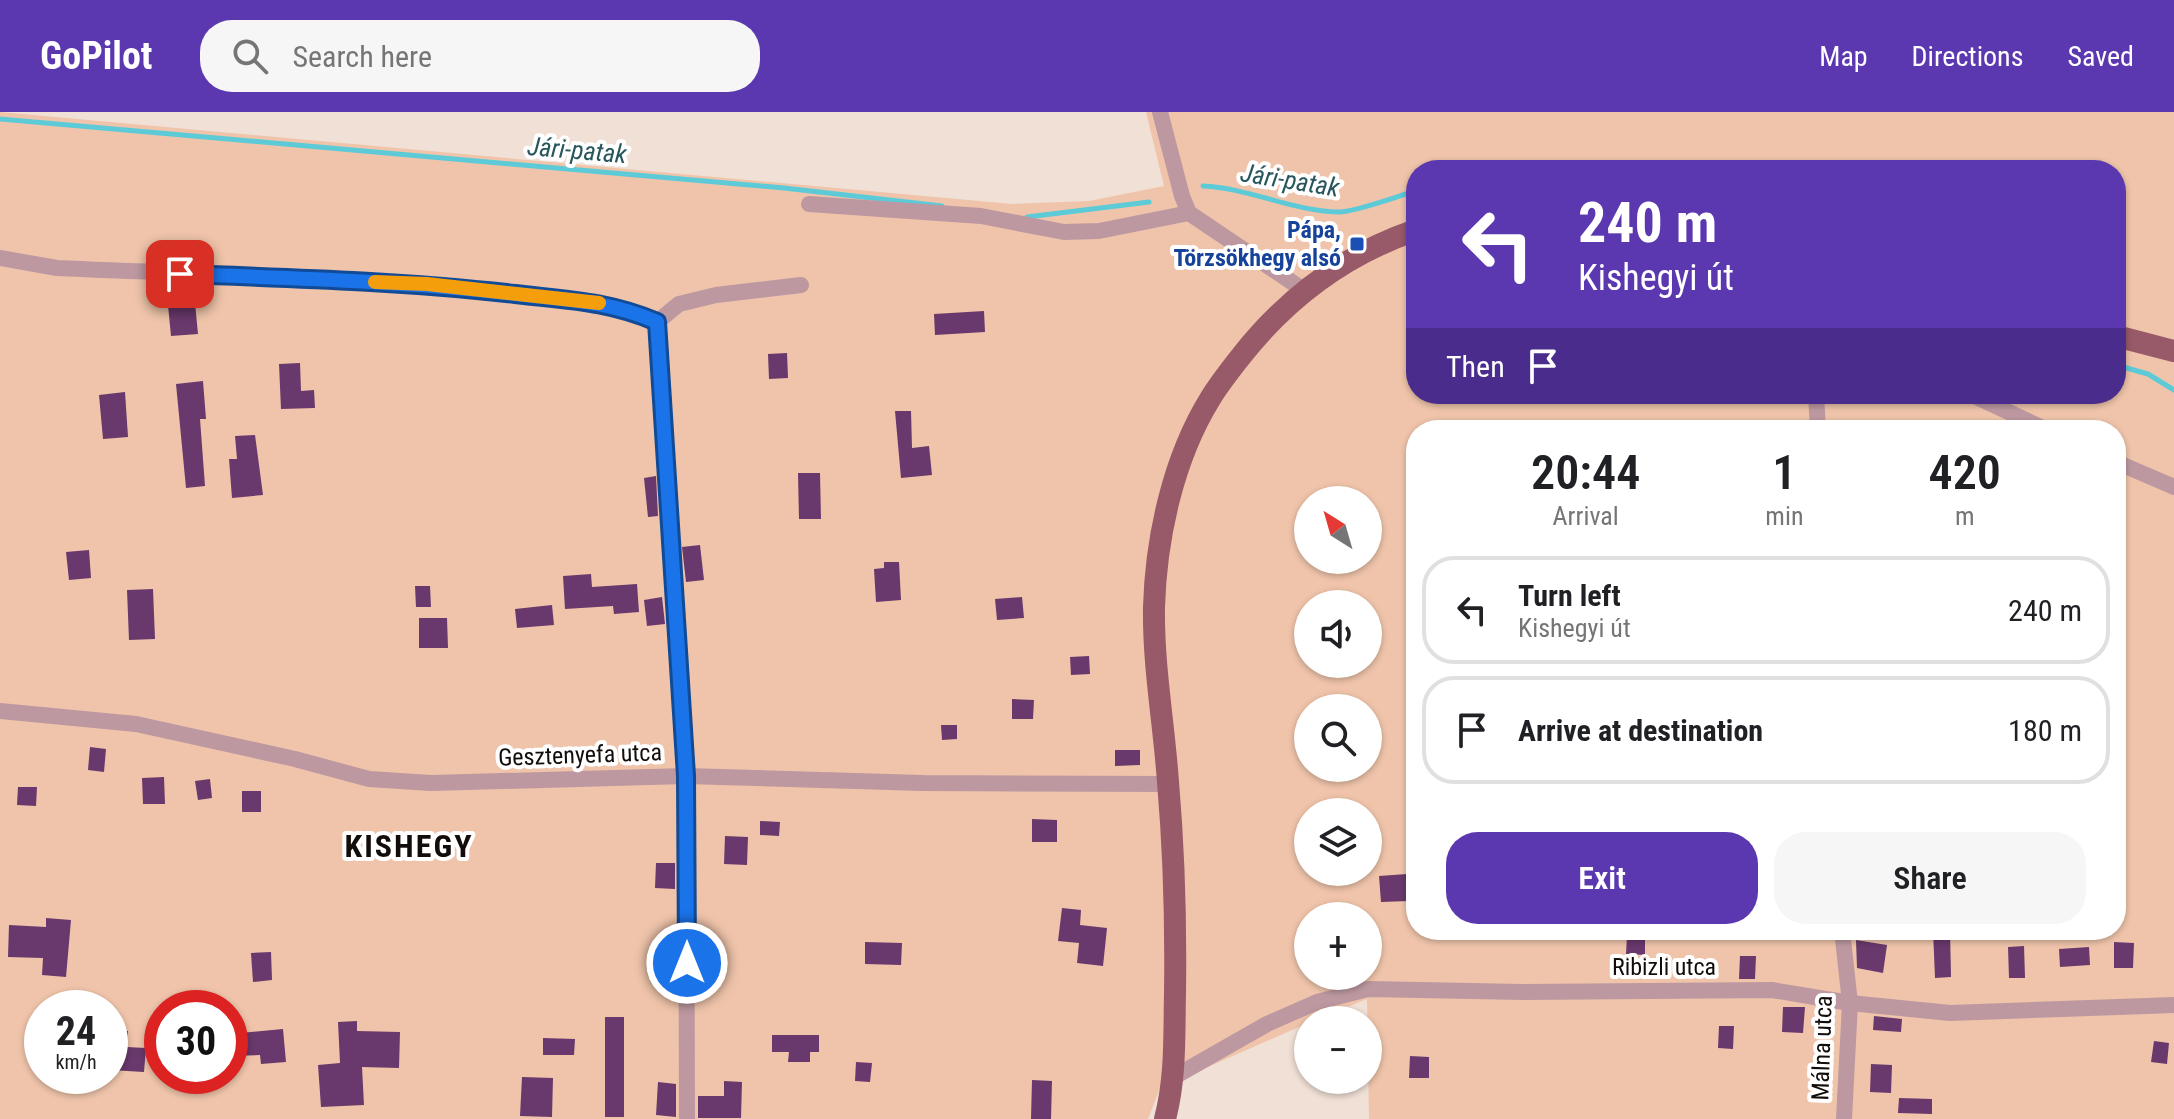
<!DOCTYPE html>
<meta charset="utf-8">
<style>
body{margin:0;font-family:"Roboto Condensed",sans-serif;background:#f6f6f6;color:#202124;height:100vh;display:flex;flex-direction:column;font-size:30px;white-space:nowrap}
*{box-sizing:border-box;margin:0}
p{font-size:26px;color:#757577}
.icon{flex:none;width:44px;height:44px;fill:none;stroke:currentColor;stroke-width:2;stroke-linecap:round;stroke-linejoin:round}
.map{position:relative;flex:1;overflow:hidden}
.panel{position:absolute;left:1406px;top:308px;width:720px;height:520px;display:flex;flex-direction:column;background:#fff;border-radius:32px;box-shadow:0 2px 6px #0004}
.panel>*{flex:none}
.hud{position:absolute;left:1406px;top:48px;width:720px;height:244px;border-radius:32px;box-shadow:0 2px 6px #0004;background:#5c38b0;color:#fff;overflow:hidden}
.needle{width:52px;rotate:323deg}
.controls{position:absolute;left:1294px;top:374px;display:grid;gap:16px}
.controls a{display:grid;place-items:center;width:88px;height:88px;border-radius:50%;background:#fff;box-shadow:0 2px 6px #0004;font-size:40px}
.speed{position:absolute;left:24px;top:878px;display:flex;gap:16px;font-size:40px;font-weight:700;text-align:center}
.speed>*{display:grid;place-content:center;width:104px;height:104px;border-radius:50%;background:#fff;box-shadow:0 2px 6px #0004;line-height:1}
.speed small{font-size:20px;font-weight:400}
.speed .limit{border:12px solid #d22;background:#fff;color:#111}
.pin{position:absolute;display:grid;place-items:center;width:68px;height:68px;color:#fff;margin:-34px;border-radius:16px;box-shadow:0 4px 12px #0006}
.me{position:absolute;width:88px;margin:-44px;rotate:0deg;stroke-linejoin:round;filter:drop-shadow(0 0 6px #0008)}
.turn{display:flex;align-items:center;gap:28px;height:168px;padding:0 40px;font-size:36px}
.turn .icon{width:104px;height:104px;stroke-width:2.5}
.turn b{display:block;font-size:56px;line-height:68px}
.then{display:flex;align-items:center;height:76px;padding:0 40px;background:#0003;gap:16px;font-size:30px}
.eta{display:flex;justify-content:space-evenly;align-items:center;height:136px;text-align:center}
.eta b{font-size:48px;font-weight:600;line-height:56px}
.button{display:flex;gap:16px;margin-top:auto;padding:16px 40px}
.button a{flex:1;height:92px;border-radius:32px;background:#5c38b0;color:#fff;font-size:32px;font-weight:600;line-height:92px;text-align:center}
.button a+a{background:#f6f6f6;color:#202124}
ul{padding:0;list-style:none}
li{display:flex;align-items:center;gap:24px;height:108px;margin:0 16px 12px;padding:0 24px;border:4px solid #e0e0e0;border-radius:32px}
li div{flex:1}
li b{display:block;font-size:30px}
li em{font-style:normal}
header{display:flex;align-items:center;gap:48px;box-sizing:border-box;height:112px;padding:0 40px;background:#5c38b0;color:#fff}
header strong{font-size:38px}
nav{display:flex;gap:44px;margin-inline-start:auto;font-size:28px}
.search{width:560px;height:72px;background:#f6f6f6;display:flex;align-items:center;gap:20px;box-sizing:border-box;padding:0 28px;border-radius:32px;color:#757577;font-size:30px}
.map>svg:first-child{display:block}
.green{fill:#efc4aa;fill-rule:evenodd}
.lines{fill:none;stroke-linecap:round;stroke-linejoin:round}
.stream{stroke:#5dcad7;stroke-width:5}
.building{fill:#69386c}
.minor{stroke:#bd98a0;stroke-width:16}
.major{stroke:#985969;stroke-width:22}
.route-casing{stroke:#114b97;stroke-width:20}
.route{stroke:#1a73e8;stroke-width:14}
.slow{stroke:#f59e0b;stroke-width:14}
.transit-dot{fill:#1a4fb4;stroke:#fff;stroke-width:3}
.labels{text-anchor:middle;dominant-baseline:central;stroke-width:8;stroke-linejoin:round;paint-order:stroke}
.transit-label{font-size:24px;font-weight:bold;fill:#164399;stroke:#fff;text-anchor:end}
.street-label{font-size:24px;fill:#120d0a;stroke:#fff}
.water-label{font-size:26px;font-style:italic;fill:#27565c;stroke:#fff}
.district-label{font-size:32px;font-weight:bold;letter-spacing:2px;fill:#120d0a;stroke:#fff}
</style>
<header>
<strong>GoPilot</strong>
<div class="search"><svg class="icon" aria-label="search" viewBox="0 0 24 24"><circle cx="10" cy="10" r="6"/><path d="M15 15l6 6"/></svg>Search here</div>
<nav><a>Map</a><a>Directions</a><a>Saved</a></nav>
</header>
<div class="map">
<svg width="2174" height="1007" viewBox="0 0 2174 1007">
<rect width="100%" height="100%" fill="#f0e0d6"/>
<path class="green" d="M0 0 1012 92 1089 89 1164 74 1146 0H2174V1007H1369L1367 887 1315 908H1308V911L1160 976 1148 1007H0ZM1416 58H2116V282H1416ZM1416 318H2116V818H1416ZM1308 388H1368V448H1308ZM1308 492H1368V552H1308ZM1308 596H1368V656H1308ZM1308 700H1368V760H1308ZM1308 804H1368V864H1308ZM42 896H110V964H42ZM162 896H230V964H162Z"/>
<g class="lines">
<g class="stream">
<polyline points="0,7 784,76 942,94"/>
<polyline points="1489,58 1510,52"/>
<path d="M1203 74C1249 76 1292 99 1338 100 1356 100 1397 84 1416 79"/>
<polyline points="1027,105 1149,90"/>
<polyline points="2116,253 2148,262 2174,278"/>
</g>
</g>
<g class="building">
<polygon points="195,191 198,222 171,224 168,193"/>
<polygon points="984,199 985,220 935,223 934,202"/>
<polygon points="787,241 788,266 769,267 768,242"/>
<polygon points="300,251 301,279 314,278 315,296 281,297 279,252"/>
<polygon points="203,269 206,307 200,307 205,374 186,376 176,272"/>
<polygon points="125,280 128,325 103,327 99,283"/>
<polygon points="895,299 911,299 912,336 929,334 932,363 901,366"/>
<polygon points="255,323 263,383 232,386 229,347 237,347 235,324"/>
<polygon points="798,361 820,361 821,407 799,407"/>
<polygon points="656,364 658,404 648,405 644,366"/>
<polygon points="700,433 704,468 686,470 682,435"/>
<polygon points="89,438 91,466 69,468 66,440"/>
<polygon points="884,450 899,450 901,488 876,490 874,457 884,456"/>
<polygon points="591,462 592,475 637,472 639,500 614,502 613,494 565,497 563,464"/>
<polygon points="415,474 430,474 431,495 416,495"/>
<polygon points="153,477 155,527 129,528 127,478"/>
<polygon points="662,485 665,512 647,514 644,488"/>
<polygon points="1022,485 1024,506 997,508 995,487"/>
<polygon points="552,493 554,513 517,516 515,497"/>
<polygon points="419,506 447,506 448,536 419,536"/>
<polygon points="1089,544 1090,562 1071,563 1070,545"/>
<polygon points="1012,587 1034,588 1033,607 1012,607"/>
<polygon points="941,613 957,613 957,627 942,628"/>
<polygon points="90,635 106,637 104,660 88,658"/>
<polygon points="1115,638 1140,638 1140,653 1115,654"/>
<polygon points="164,665 165,692 143,692 142,666"/>
<polygon points="210,667 212,686 198,688 195,669"/>
<polygon points="18,675 37,675 36,694 17,693"/>
<rect x="242" y="679" width="19" height="21"/>
<polygon points="1032,707 1057,708 1057,730 1032,730"/>
<polygon points="760,709 780,710 779,724 760,723"/>
<polygon points="725,724 748,725 747,753 724,752"/>
<polygon points="656,751 675,751 675,777 655,776"/>
<polygon points="1407,762 1409,789 1381,790 1379,764"/>
<polygon points="1062,796 1081,798 1080,813 1107,816 1103,854 1077,851 1079,831 1058,829"/>
<polygon points="46,806 71,808 66,865 42,863 43,846 8,845 9,813 46,815"/>
<polygon points="1933,818 1950,818 1951,865 1935,866"/>
<polygon points="1627,823 1645,823 1645,843 1626,842"/>
<polygon points="1856,828 1887,833 1883,861 1857,856"/>
<polygon points="865,830 902,831 901,853 865,852"/>
<polygon points="2114,830 2134,831 2133,856 2114,856"/>
<polygon points="2024,834 2025,866 2009,866 2008,835"/>
<polygon points="2089,835 2090,853 2060,855 2059,837"/>
<polygon points="271,840 272,868 253,870 251,841"/>
<polygon points="1740,844 1756,844 1755,867 1739,867"/>
<polygon points="1783,895 1805,895 1803,921 1782,920"/>
<polygon points="1874,904 1902,907 1901,920 1873,918"/>
<rect x="605" y="905" width="19" height="100"/>
<polygon points="357,909 357,919 400,920 399,956 362,955 364,993 321,995 318,953 340,951 338,910"/>
<polygon points="1719,914 1734,914 1733,937 1718,936"/>
<polygon points="283,917 286,950 261,952 260,943 230,944 230,922"/>
<polygon points="110,918 128,919 127,935 146,936 144,960 110,958"/>
<polygon points="772,923 819,923 819,940 810,940 810,950 788,950 789,940 772,940"/>
<polygon points="543,926 575,927 574,943 543,943"/>
<polygon points="2154,929 2169,931 2167,952 2151,950"/>
<polygon points="1410,944 1429,945 1429,966 1409,966"/>
<polygon points="856,950 872,951 870,970 855,969"/>
<polygon points="1871,952 1892,953 1891,981 1870,980"/>
<polygon points="522,965 553,966 552,1005 520,1004"/>
<polygon points="1032,968 1052,969 1051,1007 1031,1007"/>
<polygon points="724,969 742,970 741,1006 698,1006 698,984 724,984"/>
<polygon points="658,970 676,972 676,1005 656,1003"/>
<polygon points="1899,986 1932,987 1932,1002 1898,1001"/>
</g>
<g class="lines">
<g class="minor">
<polyline points="1160,0 1182,84 1189,101 1305,179"/>
<polyline points="809,92 981,104 1064,120 1099,119 1189,101"/>
<path d="M0 146 57 156C203 163 351 163 496 180 552 186 605 187 657 210"/>
<polyline points="657,210 686,664 687,1007"/>
<polyline points="657,210 679,192 716,183 801,173"/>
<polyline points="1816,282 1818,318"/>
<polyline points="1970,282 2047,318"/>
<polyline points="2116,350 2174,375"/>
<polyline points="0,599 136,612 295,647 369,667 431,671 686,664 923,671 1168,672"/>
<polyline points="1842,818 1850,891 1844,1007"/>
<polyline points="1174,965 1267,912 1317,890 1368,877 1523,880 1772,878 1850,891 1950,901 2174,893"/>
</g>
<g class="major">
<polyline points="2116,224 2174,239"/>
<path d="M1165 1007C1176 965 1174 924 1175 881 1176 810 1174 740 1168 670 1164 612 1153 553 1154 495 1156 426 1173 347 1210 287 1219 272 1231 257 1242 243 1288 185 1346 142 1416 118"/>
</g>
</g>
<g class="lines">
<g class="route-casing">
<path id="route" d="M180 162C292 166 403 169 515 182 566 188 609 189 657 210L686 664 687 851"/>
</g>
<use href="#route" class="route"/>
<polyline class="slow" points="375,170 427,172 599,191"/>
</g>
<rect class="transit-dot" x="1349" y="124" width="16" height="16" rx="4"/>
<g class="labels">
<g class="transit-label">
<text x="1341" y="118">Pápa,<tspan x="1341" dy="28">Törzsökhegy alsó</tspan></text>
</g>
<g class="street-label">
<text transform="translate(580 643) rotate(-2)">Gesztenyefa utca</text>
<text x="1664" y="855">Ribizli utca</text>
<text transform="translate(1822 936) rotate(-88)">Málna utca</text>
</g>
<g class="water-label">
<text transform="translate(577 38) rotate(5)">Jári-patak</text>
<text transform="translate(1290 68) rotate(9)">Jári-patak</text>
</g>
<g class="district-label">
<text x="409" y="734">KISHEGY</text>
</g>
</g>
</svg>
<div class="controls">
<a><svg class="needle" viewBox="-14 -14 28 28"><path d="M0-13l5 13h-10z" fill="#e53935"/><path d="M0 13l5-13h-10z" fill="#757577"/></svg></a>
<a><svg class="icon" aria-label="sound" viewBox="0 0 24 24"><path d="M4 9h4l5-4v14l-5-4H4zM17 9q2 3 0 6"/></svg></a>
<a><svg class="icon" aria-label="search" viewBox="0 0 24 24"><circle cx="10" cy="10" r="6"/><path d="M15 15l6 6"/></svg></a>
<a><svg class="icon" aria-label="layers" viewBox="0 0 24 24"><path d="M12 4l9 5-9 5-9-5zM3 14l9 5 9-5"/></svg></a>
<a>+</a>
<a>−</a>
</div>
<div class="speed"><div>24<small>km/h</small></div><div class="limit">30</div></div>
<div class="pin" style="left:180px;top:162px;background:#d93025"><svg class="icon" aria-label="arrive" viewBox="0 0 24 24"><path d="M6 21V4h12l-3 4 3 4H6"/></svg></div>
<svg class="me" style="left:687px;top:851px" viewBox="-20 -20 40 40"><circle r="17" fill="#1a73e8" stroke="#fff" stroke-width="3"/><path d="M0-11L8 9 0 5-8 9z" fill="#fff"/></svg>
<div class="hud">
<div class="turn"><svg class="icon" aria-label="left" viewBox="0 0 24 24"><path d="M17 20v-9H6M10 6l-5 5 5 5"/></svg><div><b>240 m</b>Kishegyi út</div></div>
<div class="then">Then<svg class="icon" aria-label="arrive" viewBox="0 0 24 24"><path d="M6 21V4h12l-3 4 3 4H6"/></svg></div>
</div>
<section class="panel">
<div class="eta">
<div><b>20:44</b><p>Arrival</p></div>
<div><b>1</b><p>min</p></div>
<div><b>420</b><p>m</p></div>
</div>
<ul>
<li><svg class="icon" aria-label="left" viewBox="0 0 24 24"><path d="M17 20v-9H6M10 6l-5 5 5 5"/></svg><div><b>Turn left</b><p>Kishegyi út</p></div><em>240 m</em></li>
<li><svg class="icon" aria-label="arrive" viewBox="0 0 24 24"><path d="M6 21V4h12l-3 4 3 4H6"/></svg><div><b>Arrive at destination</b></div><em>180 m</em></li>
</ul>
<div class="button"><a>Exit</a><a>Share</a></div>
</section>
</div>
